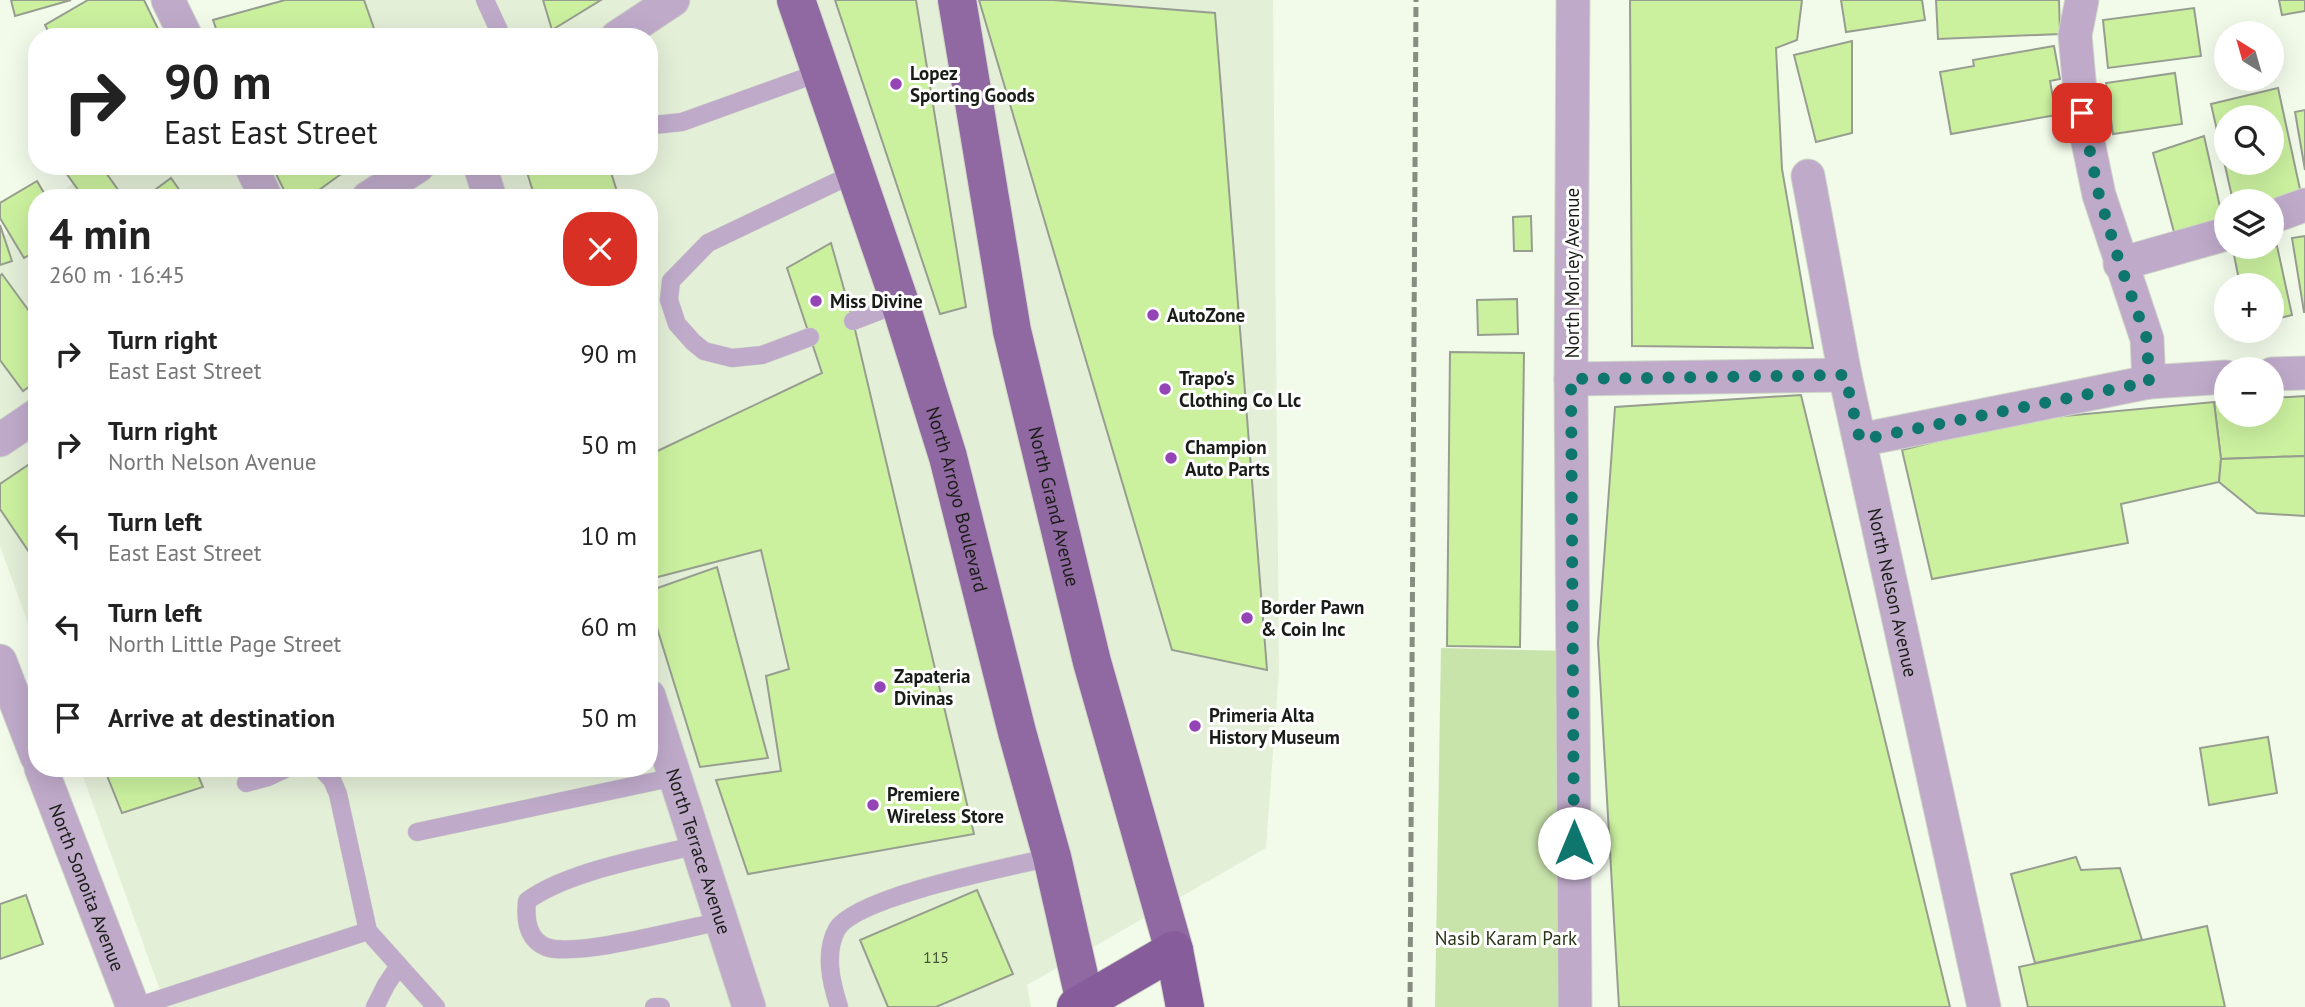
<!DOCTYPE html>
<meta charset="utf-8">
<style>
body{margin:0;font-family:"PT Sans",sans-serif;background:#f2f2f2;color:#222;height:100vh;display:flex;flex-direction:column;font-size:26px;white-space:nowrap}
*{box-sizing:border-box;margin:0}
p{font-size:23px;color:#767676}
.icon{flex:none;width:38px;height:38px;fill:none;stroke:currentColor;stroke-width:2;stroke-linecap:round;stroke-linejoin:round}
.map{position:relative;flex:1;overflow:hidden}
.details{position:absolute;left:28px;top:189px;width:630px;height:588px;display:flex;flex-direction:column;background:#fff;border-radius:28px;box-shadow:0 7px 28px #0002}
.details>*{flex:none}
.guide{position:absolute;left:28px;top:28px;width:630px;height:147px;border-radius:28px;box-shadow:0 7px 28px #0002;background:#fff;color:#222;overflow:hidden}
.needle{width:46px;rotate:323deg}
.buttons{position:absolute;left:2214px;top:21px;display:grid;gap:14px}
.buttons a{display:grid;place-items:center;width:70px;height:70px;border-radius:50%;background:#fff;box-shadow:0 7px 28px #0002;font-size:35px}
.pin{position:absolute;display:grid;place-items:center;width:60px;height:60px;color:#fff;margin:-30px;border-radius:14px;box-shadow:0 4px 10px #0006}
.me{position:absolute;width:77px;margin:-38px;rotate:0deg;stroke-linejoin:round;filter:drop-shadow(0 0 5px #0008)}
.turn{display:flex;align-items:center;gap:24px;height:147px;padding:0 21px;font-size:32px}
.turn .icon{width:91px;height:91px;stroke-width:2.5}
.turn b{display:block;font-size:49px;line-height:60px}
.round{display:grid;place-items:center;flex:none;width:74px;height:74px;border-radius:28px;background:#f2f2f2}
.summary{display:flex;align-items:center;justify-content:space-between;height:119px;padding:0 21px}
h1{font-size:42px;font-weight:700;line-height:52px}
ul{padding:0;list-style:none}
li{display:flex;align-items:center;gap:21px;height:91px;padding:0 21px}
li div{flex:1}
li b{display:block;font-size:26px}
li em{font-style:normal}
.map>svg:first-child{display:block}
.built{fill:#e4efd8}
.green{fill:#c9e4ab}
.building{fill:#cbf19f;stroke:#979e90;stroke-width:2;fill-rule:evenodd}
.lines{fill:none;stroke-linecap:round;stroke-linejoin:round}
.service-casing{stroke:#cfd7c8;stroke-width:19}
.minor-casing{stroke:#cfd7c8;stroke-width:35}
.primary-casing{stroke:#cfd7c8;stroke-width:40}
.trunk-casing{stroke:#cfd7c8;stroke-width:40}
.service{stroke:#bfaaca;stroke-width:18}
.minor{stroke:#bfaaca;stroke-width:33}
.primary{stroke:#9068a2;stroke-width:38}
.trunk{stroke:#875c9a;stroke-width:38}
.rail{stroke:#878d81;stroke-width:5;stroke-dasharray:10 5;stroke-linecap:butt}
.route{stroke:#0f766e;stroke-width:12;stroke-dasharray:0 21.6}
.poi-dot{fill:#9444b4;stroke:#fff;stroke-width:2.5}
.labels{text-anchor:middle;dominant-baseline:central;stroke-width:6;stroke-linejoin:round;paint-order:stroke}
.number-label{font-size:16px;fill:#465239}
.poi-label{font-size:19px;font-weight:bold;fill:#1a1d17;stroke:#fff;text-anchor:start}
.street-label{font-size:19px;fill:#1a1d17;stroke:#fff}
.park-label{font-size:19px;fill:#283615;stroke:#fff}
</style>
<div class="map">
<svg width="2305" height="1007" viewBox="0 0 2305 1007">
<rect width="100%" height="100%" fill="#f2faea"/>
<g class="built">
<polygon points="313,0 1273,0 1279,671 1266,848 1027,985 1031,1007 166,1007 80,768 649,768 649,198 54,198 95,166 649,166 649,37 265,37"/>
<polygon points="37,211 37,648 0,546 0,239"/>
</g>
<polygon class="green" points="1441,648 1573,651 1575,1007 1435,1007"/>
<g class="building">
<polygon points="11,0 71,0 15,16"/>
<polygon points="88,0 144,0 162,37 51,37 45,25"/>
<polygon points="285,0 364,0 377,37 219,37 213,20"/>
<polygon points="543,0 601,0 552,30"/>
<polygon points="835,0 916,0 966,307 940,314"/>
<polygon points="979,0 1053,0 1215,13 1267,670 1172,650"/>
<polygon points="1630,0 1802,0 1797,40 1776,48 1782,169 1813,348 1632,346"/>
<polygon points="1841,0 1922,0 1925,20 1846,32"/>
<polygon points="1936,0 2059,0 2060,34 1938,39"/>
<polygon points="2279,0 2305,0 2305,11 2282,15"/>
<polygon points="2194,8 2201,56 2108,68 2103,20"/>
<polygon points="1852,41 1852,133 1816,142 1794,55"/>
<polygon points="2054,46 2060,79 2050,81 2056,115 1951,134 1940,72 1974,66 1973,60"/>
<polygon points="2175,73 2182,124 2113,134 2106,83"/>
<path d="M2278 88 2303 203 2233 201 2211 104ZM2226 117H2272V163H2226Z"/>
<polygon points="2305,110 2305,170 2295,112"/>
<polygon points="2204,136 2223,220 2174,232 2153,153"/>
<polygon points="61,166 101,166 124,198 84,198"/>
<polygon points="272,166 352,166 308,198 288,198"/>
<polygon points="525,166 609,166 619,198 535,198"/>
<polygon points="171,178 185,198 144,198"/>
<polygon points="37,181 47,198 37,198 37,251 24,258 0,218 0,203"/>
<polygon points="1531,216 1532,251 1514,251 1513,217"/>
<polygon points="0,225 12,261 0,265"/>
<polygon points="2305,236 2305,312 2304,312 2292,238"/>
<polygon points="831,243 853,321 974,834 748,874 716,780 781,771 766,676 789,669 761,550 654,578 649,563 649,455 822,373 787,268"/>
<polygon points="2277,246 2292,315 2272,320 2272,285 2240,285 2234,255"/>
<polygon points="2,274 37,322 37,381 23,391 0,360 0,276"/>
<polygon points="1517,299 1518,334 1478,335 1477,300"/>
<polygon points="1450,352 1524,353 1520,647 1447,646"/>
<polygon points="1801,395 1950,1007 1619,1007 1598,643 1615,407"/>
<polygon points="2305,396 2305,456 2221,459 2214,402 2226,402 2226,415 2272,415 2272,398"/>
<polygon points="2214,402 2221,459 2219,482 2121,504 2128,543 1932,579 1902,450 2021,420"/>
<polygon points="2305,456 2305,516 2257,513 2219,482 2221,459"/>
<polygon points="37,459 37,546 29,552 0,509 0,484"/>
<polygon points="717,567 768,758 700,767 649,602 649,591"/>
<polygon points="2268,737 2277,793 2209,805 2200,748"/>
<polygon points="104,768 195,768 203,787 122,813"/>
<polygon points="2076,857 2081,870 2120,868 2142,940 2035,963 2011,874"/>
<polygon points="977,890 1013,974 936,1007 888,1007 860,940"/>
<polygon points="26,895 43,944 0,959 0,904"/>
<polygon points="2207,926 2225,1007 2028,1007 2019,967"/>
</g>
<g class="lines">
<g class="service-casing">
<g id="service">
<polyline points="485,0 502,37"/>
<polyline points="649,122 654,125 682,122 821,72"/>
<polyline points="853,321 900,303"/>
<polyline points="810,337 762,355 732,358 704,351 693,342 677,324 669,300 671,281 708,243 855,173"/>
<polyline points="321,768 332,780 338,794 368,931 436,1007"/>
<polyline points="246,783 268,777 287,768"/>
<polyline points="417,832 675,777"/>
<path d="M697 845C647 858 567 871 527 901 525 919 527 939 546 947 575 958 686 928 722 921"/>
<polyline points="136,1007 368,931"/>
<polyline points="375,1007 386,985 398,967"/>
<polyline points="654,1007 661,1007"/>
<path d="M839 1007C831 982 824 953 837 929 857 896 1010 867 1052 857"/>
</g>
</g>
<g class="minor-casing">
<g id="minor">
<polyline points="168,0 186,37"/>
<polyline points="1573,0 1571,379 1575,1007"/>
<polyline points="2082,0 2075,35 2082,113 2099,195 2147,339 2149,382"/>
<polyline points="617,37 673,0"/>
<polyline points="251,166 266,198"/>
<polyline points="480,166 490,198"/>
<path id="s1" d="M1808 176 1845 375 1984 1007"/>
<polyline points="368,198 418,166"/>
<polyline points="2272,217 2305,205"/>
<polyline points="2120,264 2226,234"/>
<polyline points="2272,374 2305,373"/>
<polyline points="1571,379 1845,375"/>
<polyline points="0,440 37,415"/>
<polyline points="1860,440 2149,382 2226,377"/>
<polyline points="0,661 37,757"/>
<path id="s2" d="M649 696 749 1007"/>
<path id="s3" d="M41 768 133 1007"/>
</g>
</g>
<g class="primary-casing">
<g id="primary">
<path id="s4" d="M796 0 900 303 948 457 1017 732 1052 857 1085 1002"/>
<path id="s5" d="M957 0 1012 331 1092 662 1174 950"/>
</g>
</g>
<g class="trunk-casing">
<polyline id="trunk" points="1076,1007 1174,950 1185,1007"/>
</g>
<use href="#service" class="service"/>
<use href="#minor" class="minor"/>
<use href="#primary" class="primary"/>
<use href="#trunk" class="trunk"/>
<polyline class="rail" points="1410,1007 1416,0"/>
</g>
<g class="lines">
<polyline class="route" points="1574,843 1571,379 1845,375 1860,440 2149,382 2147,339 2120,264 2099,195 2082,113"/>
</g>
<g class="poi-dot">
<circle cx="896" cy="84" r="7"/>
<circle cx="816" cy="301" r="7"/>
<circle cx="1153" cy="315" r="7"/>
<circle cx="1165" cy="389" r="7"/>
<circle cx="1171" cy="458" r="7"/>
<circle cx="1247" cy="618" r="7"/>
<circle cx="880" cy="687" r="7"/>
<circle cx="1195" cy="726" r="7"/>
<circle cx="873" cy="805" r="7"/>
</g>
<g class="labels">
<g class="number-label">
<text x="936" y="957">115</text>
</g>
<g class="poi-label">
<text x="910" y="73">Lopez<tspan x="910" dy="22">Sporting Goods</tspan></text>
<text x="830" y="301">Miss Divine</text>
<text x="1167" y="315">AutoZone</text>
<text x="1179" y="378">Trapo's<tspan x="1179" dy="22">Clothing Co Llc</tspan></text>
<text x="1185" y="447">Champion<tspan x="1185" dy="22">Auto Parts</tspan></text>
<text x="1261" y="607">Border Pawn<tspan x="1261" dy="22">&amp; Coin Inc</tspan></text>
<text x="894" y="676">Zapateria<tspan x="894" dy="22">Divinas</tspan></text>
<text x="1209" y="715">Primeria Alta<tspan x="1209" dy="22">History Museum</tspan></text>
<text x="887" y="794">Premiere<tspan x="887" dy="22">Wireless Store</tspan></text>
</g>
<g class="street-label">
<text transform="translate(1572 273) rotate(-90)">North Morley Avenue</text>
<text stroke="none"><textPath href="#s4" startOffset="525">North Arroyo Boulevard</textPath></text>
<text stroke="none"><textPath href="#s5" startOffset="516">North Grand Avenue</textPath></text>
<text stroke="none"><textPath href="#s1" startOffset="425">North Nelson Avenue</textPath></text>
<text stroke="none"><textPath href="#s2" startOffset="163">North Terrace Avenue</textPath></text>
<text stroke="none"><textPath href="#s3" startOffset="128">North Sonoita Avenue</textPath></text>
</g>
<g class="park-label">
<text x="1506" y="938">Nasib Karam Park</text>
</g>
</g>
</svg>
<div class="buttons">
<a><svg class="needle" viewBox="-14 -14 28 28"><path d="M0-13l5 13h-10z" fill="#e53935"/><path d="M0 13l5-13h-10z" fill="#767676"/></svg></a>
<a><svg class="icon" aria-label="search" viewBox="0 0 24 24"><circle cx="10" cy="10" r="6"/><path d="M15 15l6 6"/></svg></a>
<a><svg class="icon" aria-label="layers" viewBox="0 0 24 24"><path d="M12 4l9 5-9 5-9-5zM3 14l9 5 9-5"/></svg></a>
<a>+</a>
<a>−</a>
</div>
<div class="pin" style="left:2082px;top:113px;background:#d93025"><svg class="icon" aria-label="arrive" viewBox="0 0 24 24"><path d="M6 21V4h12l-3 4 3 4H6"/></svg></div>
<svg class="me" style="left:1574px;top:843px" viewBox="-20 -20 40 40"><circle r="19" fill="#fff"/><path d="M0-13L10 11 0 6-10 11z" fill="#0f766e"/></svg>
<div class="guide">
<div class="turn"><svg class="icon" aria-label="right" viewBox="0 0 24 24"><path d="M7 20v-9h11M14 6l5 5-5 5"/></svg><div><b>90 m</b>East East Street</div></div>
</div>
<section class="details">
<div class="summary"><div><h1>4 min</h1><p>260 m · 16:45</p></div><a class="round" style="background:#d93025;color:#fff"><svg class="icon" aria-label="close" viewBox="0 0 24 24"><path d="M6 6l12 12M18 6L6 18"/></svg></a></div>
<ul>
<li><svg class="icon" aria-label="right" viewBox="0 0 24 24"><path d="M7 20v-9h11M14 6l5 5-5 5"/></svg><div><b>Turn right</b><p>East East Street</p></div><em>90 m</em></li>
<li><svg class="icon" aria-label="right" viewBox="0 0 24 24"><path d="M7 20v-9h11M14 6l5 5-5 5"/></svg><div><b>Turn right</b><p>North Nelson Avenue</p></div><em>50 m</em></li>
<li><svg class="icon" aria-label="left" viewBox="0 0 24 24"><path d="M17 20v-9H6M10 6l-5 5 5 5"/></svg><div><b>Turn left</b><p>East East Street</p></div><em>10 m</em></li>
<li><svg class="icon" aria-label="left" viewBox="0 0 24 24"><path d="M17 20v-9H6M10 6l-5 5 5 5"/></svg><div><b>Turn left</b><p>North Little Page Street</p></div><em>60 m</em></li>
<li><svg class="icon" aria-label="arrive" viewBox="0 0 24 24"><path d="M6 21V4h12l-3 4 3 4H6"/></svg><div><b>Arrive at destination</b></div><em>50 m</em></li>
</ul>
</section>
</div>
